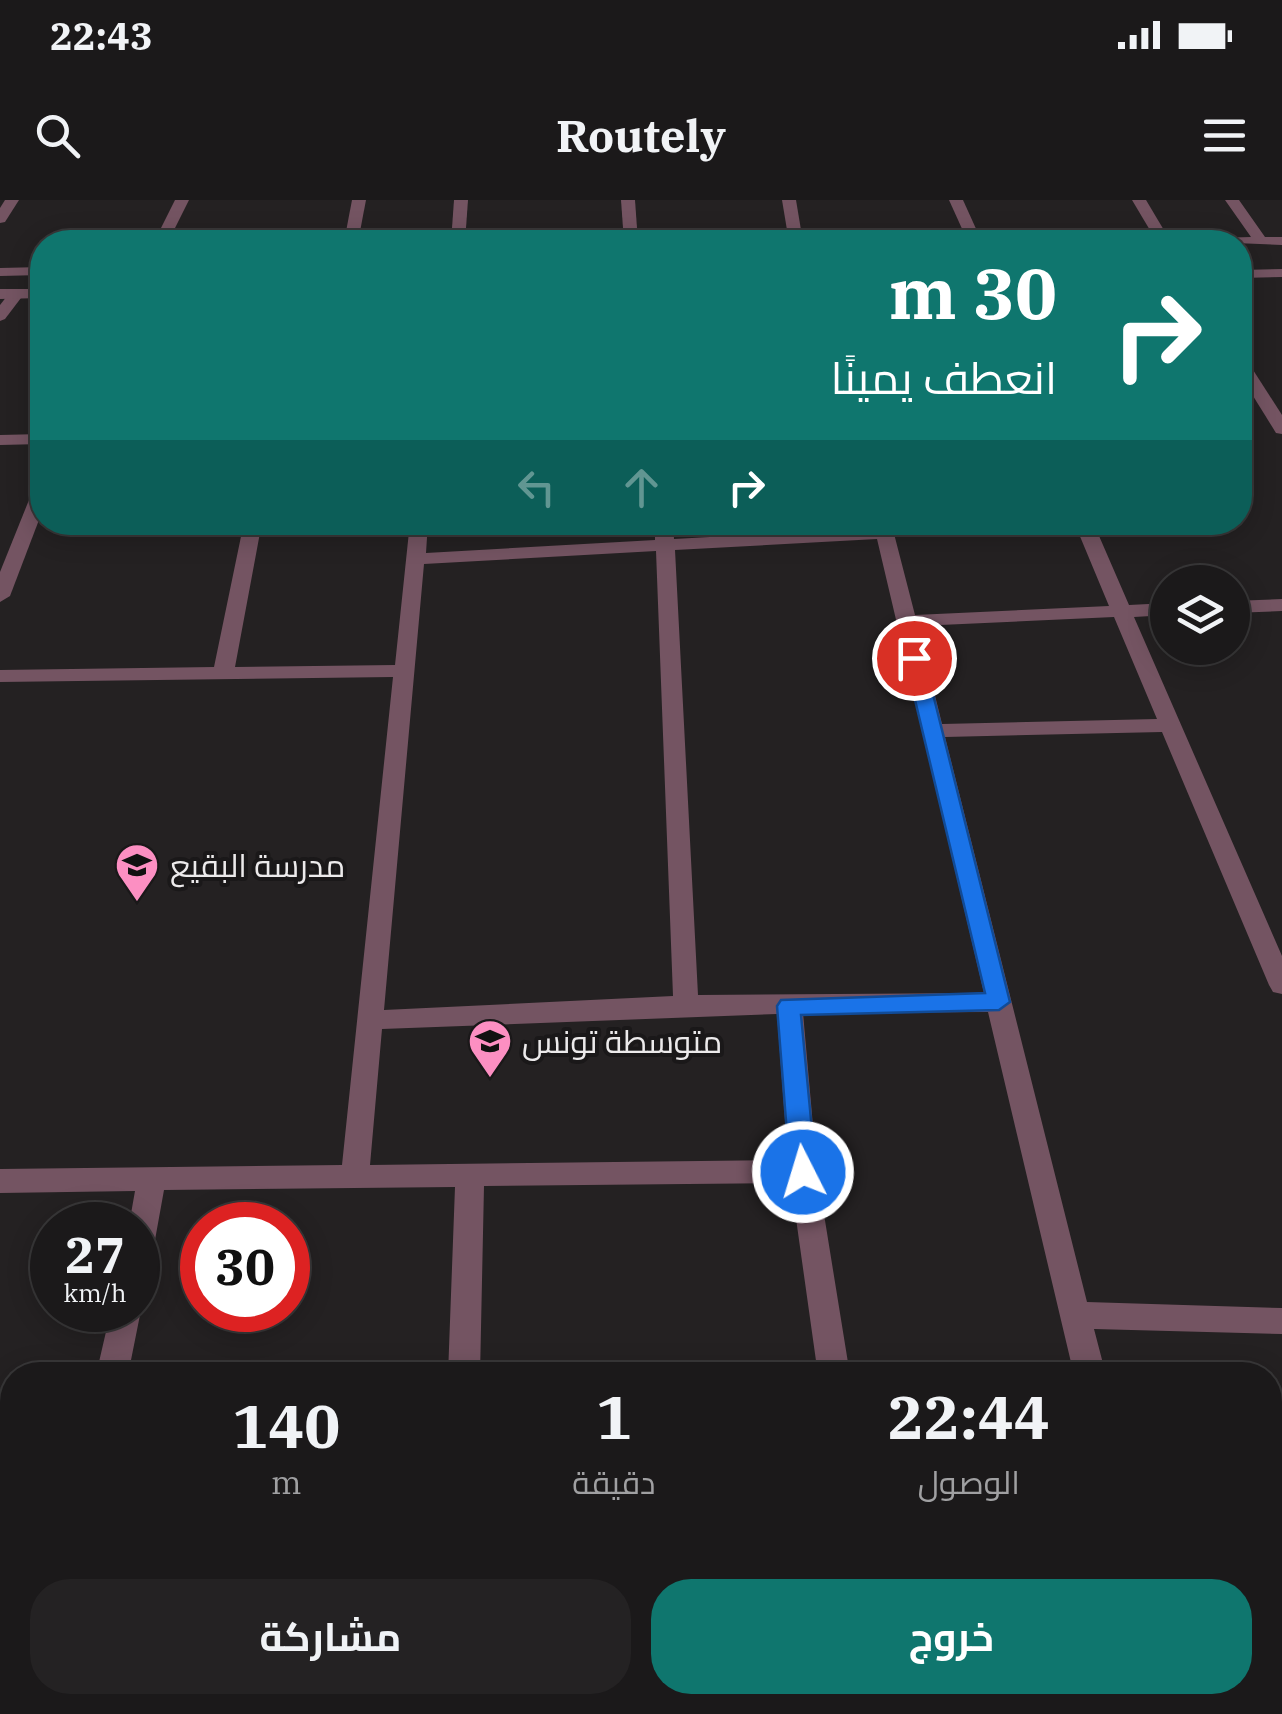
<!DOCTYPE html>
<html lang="ar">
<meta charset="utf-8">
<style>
body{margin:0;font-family:"IBM Plex Serif",Cairo,serif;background:#242223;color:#f1f3f6;direction:rtl;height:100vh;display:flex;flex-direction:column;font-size:38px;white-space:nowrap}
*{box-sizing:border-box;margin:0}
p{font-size:32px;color:#a0a0a2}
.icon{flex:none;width:55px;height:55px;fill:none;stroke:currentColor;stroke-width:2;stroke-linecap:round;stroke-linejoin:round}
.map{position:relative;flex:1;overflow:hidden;direction:ltr}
.sheet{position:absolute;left:0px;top:1162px;width:1282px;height:352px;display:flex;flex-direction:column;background:#1b191a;border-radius:40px 40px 0 0;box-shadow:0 5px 25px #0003,0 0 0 2px #393839;direction:rtl}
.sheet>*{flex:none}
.top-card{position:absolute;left:30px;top:30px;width:1222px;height:305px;border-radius:40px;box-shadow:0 5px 25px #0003,0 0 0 2px #393839;direction:rtl;background:#0f766e;color:#fff;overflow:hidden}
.tools{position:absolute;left:1150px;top:365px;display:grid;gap:20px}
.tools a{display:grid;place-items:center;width:100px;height:100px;border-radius:50%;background:#1b191a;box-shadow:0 5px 25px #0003,0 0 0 2px #393839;font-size:50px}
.speed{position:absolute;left:30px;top:1002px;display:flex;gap:20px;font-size:50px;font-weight:700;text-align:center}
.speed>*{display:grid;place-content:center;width:130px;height:130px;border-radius:50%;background:#1b191a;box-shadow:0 5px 25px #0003,0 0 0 2px #393839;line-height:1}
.speed small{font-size:25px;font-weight:400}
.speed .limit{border:15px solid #d22;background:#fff;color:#111}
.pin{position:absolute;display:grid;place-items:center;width:85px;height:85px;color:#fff;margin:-42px;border:5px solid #fff;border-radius:50%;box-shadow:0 2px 10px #0007}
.me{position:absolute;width:110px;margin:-55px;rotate:355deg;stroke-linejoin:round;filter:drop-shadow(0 0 8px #0008)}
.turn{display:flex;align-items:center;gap:35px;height:210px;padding:0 30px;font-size:45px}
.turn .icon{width:130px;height:130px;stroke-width:2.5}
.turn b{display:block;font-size:70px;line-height:85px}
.lanes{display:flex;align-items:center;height:95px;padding:0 30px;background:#0003;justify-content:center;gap:50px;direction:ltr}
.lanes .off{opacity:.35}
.eta{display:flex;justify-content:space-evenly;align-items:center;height:170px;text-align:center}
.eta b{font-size:60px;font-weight:700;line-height:70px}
.button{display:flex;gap:20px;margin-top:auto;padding:20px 30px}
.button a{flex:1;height:115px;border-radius:40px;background:#0f766e;color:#fff;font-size:40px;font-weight:700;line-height:115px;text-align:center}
.button a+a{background:#242223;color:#f1f3f6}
.status{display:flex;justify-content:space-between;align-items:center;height:70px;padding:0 50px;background:#1b191a;direction:ltr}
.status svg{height:28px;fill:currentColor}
header{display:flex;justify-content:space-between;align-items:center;height:130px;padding:0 30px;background:#1b191a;font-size:45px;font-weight:700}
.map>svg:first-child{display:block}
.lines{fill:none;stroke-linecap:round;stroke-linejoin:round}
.service{fill:#745462;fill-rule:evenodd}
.minor{fill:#745462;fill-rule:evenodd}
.tertiary{fill:#745462;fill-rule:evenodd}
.route{fill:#1a73e8;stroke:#114b97;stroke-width:2.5}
.labels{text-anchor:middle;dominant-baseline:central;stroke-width:8;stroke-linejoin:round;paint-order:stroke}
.poi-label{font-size:32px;fill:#eceaeb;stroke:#1a1819;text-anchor:start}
</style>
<div class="status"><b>22:43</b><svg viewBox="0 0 49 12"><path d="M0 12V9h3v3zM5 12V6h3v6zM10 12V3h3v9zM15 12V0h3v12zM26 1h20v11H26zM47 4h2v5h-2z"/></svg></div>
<header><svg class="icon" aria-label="menu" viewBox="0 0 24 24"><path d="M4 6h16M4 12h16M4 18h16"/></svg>Routely<svg class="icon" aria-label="search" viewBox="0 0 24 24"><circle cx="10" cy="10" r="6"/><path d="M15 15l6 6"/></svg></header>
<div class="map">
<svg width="1282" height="1514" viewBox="0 0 1282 1514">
<rect width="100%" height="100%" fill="#242122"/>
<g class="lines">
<polygon class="service" points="11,91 24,94 5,119 0,121 0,105"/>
<g class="minor">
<polygon points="5,0 19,0 5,22 0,23 0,8"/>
<polygon points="175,0 189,0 168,42 154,42"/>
<polygon points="352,0 366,0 358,42 344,42"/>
<polygon points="454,0 468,0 465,42 451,42"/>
<polygon points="621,0 635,0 638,42 624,42"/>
<polygon points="782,0 796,0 803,42 789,42"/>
<polygon points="949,0 963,0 982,42 968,42"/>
<polygon points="42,234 42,244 0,245 0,235"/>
<polygon points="42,285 42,312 10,396 0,402 0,372 33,290"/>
<path d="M244 322H262L235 467 395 465 410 322H428L426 353 655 340V322H673L674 339 874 328 873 322H891L915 415 1109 406 1074 322H1093L1129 405 1168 403V415L1134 417 1282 756V794L1273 792 1269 785 1162 532 945 537 1087 1102 1282 1108V1134L1094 1129 1106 1175H1074L988 812 803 813 817 971 850 1175H818L791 983 484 986 480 1175H448L455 987 164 990 153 1051 148 1060 138 1063V1025H129L135 991 0 993V969L342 965 393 477 0 482V470L214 467ZM877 339 984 793 698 795 675 350ZM656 351 673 796 384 810 424 364ZM1114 417 1157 519 942 524 918 426ZM777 814 788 960 370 965 382 829Z"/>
<polygon points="1282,399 1282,411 1232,413 1232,401"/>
<polygon points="138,1102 141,1110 128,1175 96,1175 111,1110 138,1110"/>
<polygon points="28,1502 64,1502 62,1514 26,1514"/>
<polygon points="437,1502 473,1502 472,1514 436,1514"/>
<polygon points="866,1502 902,1502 904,1514 868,1514"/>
<polygon points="1153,1502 1189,1502 1191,1514 1155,1514"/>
</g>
<g class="tertiary">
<polygon points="1132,0 1146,0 1171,42 1157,42"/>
<polygon points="1225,0 1239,0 1265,37 1282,37 1282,45 1210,42 1217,38 1251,37"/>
<polygon points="42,67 42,75 0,76 0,68"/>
<polygon points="1282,69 1282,77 1240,78 1240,70"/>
<polygon points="0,89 42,89 42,98 0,99"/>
<polygon points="1240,157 1246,159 1282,215 1282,234 1276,233 1240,175"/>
</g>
</g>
<polygon class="route" points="914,452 924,458 1010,802 999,810 801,815 816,972 812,979 803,982 794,979 790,972 777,806 781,800 985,793 905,458"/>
<defs>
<g id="school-pin" transform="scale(2.25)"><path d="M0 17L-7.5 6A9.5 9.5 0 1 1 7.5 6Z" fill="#fc8fc2" stroke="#1a1819"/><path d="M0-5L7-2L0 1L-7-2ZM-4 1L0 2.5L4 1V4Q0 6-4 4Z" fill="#111"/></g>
</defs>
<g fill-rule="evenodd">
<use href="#school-pin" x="137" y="665"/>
<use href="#school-pin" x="490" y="841"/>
</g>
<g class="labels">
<g class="poi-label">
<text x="170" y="665">مدرسة البقيع</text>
<text x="522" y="841">متوسطة تونس</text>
</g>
</g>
</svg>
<div class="tools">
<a><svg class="icon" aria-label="layers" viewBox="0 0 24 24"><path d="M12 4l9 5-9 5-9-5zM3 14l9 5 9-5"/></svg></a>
</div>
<div class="speed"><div>27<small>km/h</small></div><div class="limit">30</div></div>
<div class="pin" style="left:914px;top:458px;background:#d93025"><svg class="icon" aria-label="arrive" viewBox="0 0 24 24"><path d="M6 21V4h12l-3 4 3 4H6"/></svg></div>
<svg class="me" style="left:803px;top:972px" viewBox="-20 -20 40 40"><circle r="17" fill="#1a73e8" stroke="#fff" stroke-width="3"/><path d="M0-11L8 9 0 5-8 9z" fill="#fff"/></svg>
<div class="top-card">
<div class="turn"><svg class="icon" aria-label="right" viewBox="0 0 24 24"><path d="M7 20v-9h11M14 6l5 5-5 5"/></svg><div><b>30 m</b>انعطف يمينًا</div></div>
<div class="lanes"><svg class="icon off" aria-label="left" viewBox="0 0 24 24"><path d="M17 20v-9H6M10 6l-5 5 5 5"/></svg><svg class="icon off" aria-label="ahead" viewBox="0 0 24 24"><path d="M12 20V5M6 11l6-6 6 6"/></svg><svg class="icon" aria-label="right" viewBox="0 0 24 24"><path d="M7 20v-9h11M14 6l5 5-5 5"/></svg></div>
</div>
<section class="sheet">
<div class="eta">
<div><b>22:44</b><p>الوصول</p></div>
<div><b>1</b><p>دقيقة</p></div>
<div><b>140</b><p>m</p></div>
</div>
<div class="button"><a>خروج</a><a>مشاركة</a></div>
</section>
</div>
